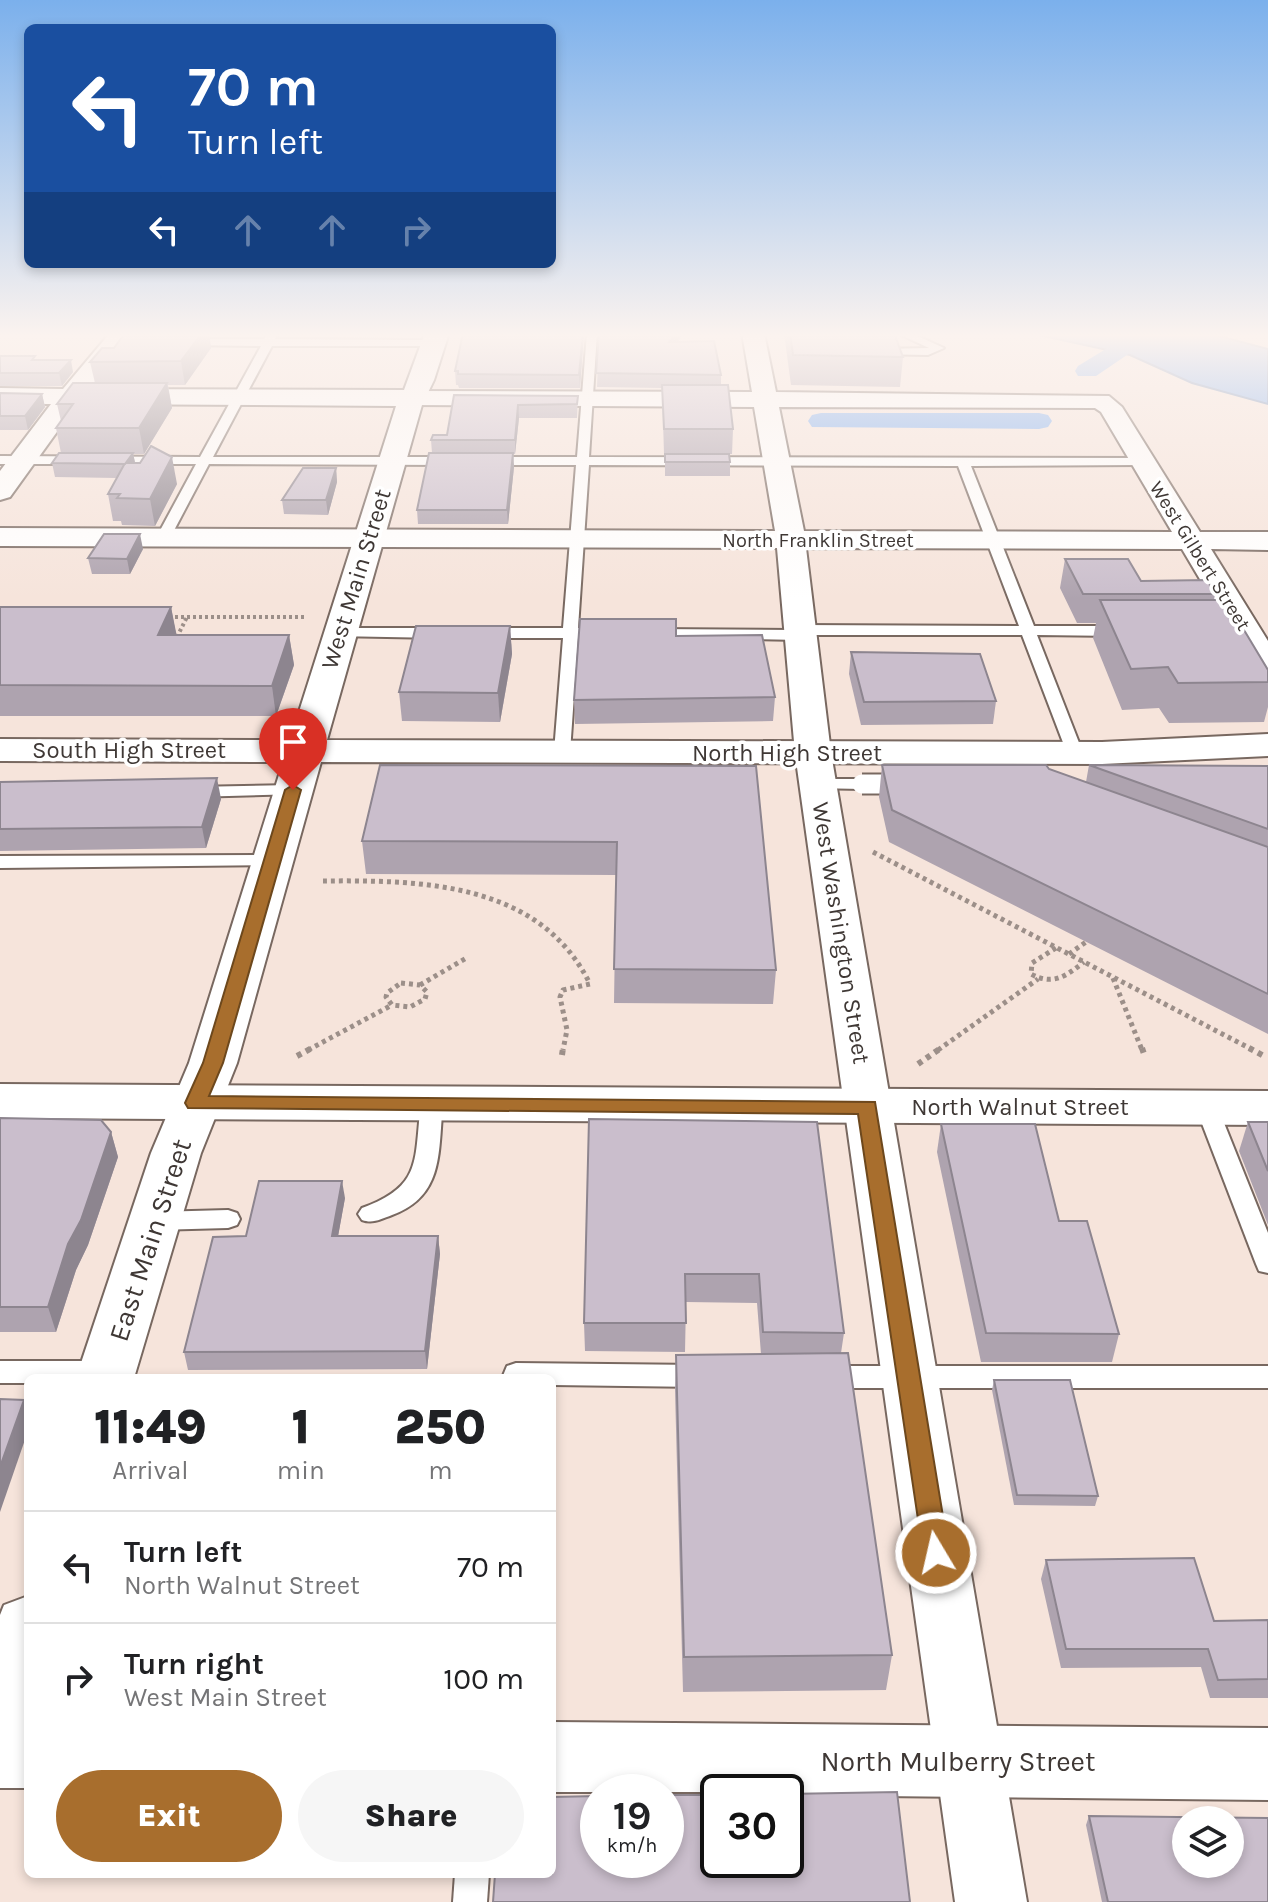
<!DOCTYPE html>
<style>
body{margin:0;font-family:Karla,sans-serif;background:#f6f6f6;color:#202124;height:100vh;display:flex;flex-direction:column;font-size:30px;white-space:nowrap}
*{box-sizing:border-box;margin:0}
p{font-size:26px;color:#757577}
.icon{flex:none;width:44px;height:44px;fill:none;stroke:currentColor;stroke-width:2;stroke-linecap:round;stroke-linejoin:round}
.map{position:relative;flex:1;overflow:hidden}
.sheet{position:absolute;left:24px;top:1374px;width:532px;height:504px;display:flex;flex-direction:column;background:#fff;border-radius:12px;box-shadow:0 4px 12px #0003}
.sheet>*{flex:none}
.banner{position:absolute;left:24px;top:24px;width:532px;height:244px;border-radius:12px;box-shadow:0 4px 12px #0003;background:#1a4fa0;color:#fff;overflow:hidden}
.buttons{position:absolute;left:1172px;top:1806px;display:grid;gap:16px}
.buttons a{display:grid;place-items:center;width:72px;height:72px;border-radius:50%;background:#fff;box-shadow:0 4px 12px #0003;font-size:40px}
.speed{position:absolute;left:580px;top:1774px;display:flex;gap:16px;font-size:40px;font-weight:700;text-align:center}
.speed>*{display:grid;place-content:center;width:104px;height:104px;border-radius:50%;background:#fff;box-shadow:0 4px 12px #0003;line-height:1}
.speed small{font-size:20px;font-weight:400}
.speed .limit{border:4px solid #111;border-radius:12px;background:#fff;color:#111}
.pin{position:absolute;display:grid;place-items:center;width:68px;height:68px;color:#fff;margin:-82px -34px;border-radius:50% 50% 50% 0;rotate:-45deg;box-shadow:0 0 8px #0007}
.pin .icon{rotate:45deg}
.me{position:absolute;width:88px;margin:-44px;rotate:351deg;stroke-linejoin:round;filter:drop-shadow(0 0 6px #0008)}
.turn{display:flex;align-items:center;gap:28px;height:168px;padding:0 32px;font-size:36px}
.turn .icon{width:104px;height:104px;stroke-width:2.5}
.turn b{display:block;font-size:56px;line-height:68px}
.lanes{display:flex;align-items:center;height:76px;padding:0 32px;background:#0003;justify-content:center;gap:40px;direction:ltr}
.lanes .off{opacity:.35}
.eta{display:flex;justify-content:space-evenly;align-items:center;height:136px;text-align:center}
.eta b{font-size:48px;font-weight:800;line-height:56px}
.action{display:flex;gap:16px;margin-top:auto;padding:16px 32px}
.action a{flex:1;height:92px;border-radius:48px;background:#a86e2d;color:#fff;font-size:32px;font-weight:800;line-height:92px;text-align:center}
.action a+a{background:#f6f6f6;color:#202124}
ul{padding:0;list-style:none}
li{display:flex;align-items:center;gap:24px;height:112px;padding:0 32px;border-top:2px solid #e0e0e0}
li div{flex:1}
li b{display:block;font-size:30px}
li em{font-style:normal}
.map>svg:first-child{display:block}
.water{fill:#77abf2;stroke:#6688b9;stroke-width:2}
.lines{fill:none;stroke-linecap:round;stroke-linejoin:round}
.canal{fill:#77abf2;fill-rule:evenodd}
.service-casing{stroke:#786860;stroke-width:4}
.minor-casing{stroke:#786860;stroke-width:4}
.tertiary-casing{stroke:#786860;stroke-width:4}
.secondary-casing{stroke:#786860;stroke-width:4}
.path-far2{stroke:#9c8f89;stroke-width:4;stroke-dasharray:3 3;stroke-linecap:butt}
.path-far1{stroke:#9c8f89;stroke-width:5;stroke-dasharray:4 4;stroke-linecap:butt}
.path{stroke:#9c8f89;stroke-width:6;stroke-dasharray:5 5;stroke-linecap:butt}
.service{fill:#fff;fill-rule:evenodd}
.minor{fill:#fff;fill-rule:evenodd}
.tertiary{fill:#fff;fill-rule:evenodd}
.secondary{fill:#fff;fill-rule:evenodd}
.service-bridge-casing{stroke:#786860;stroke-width:23;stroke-linecap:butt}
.service-bridge{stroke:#fff;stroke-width:19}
.wall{fill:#aea3af}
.shaded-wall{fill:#8d858f}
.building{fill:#cabecc;stroke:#8d858f;stroke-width:2;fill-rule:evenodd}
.route{fill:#a86e2d;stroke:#6d481d;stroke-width:2}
.labels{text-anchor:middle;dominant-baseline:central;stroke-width:7;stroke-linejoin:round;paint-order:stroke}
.far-street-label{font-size:20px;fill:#3f3835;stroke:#fff}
.street-label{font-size:24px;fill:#3f3835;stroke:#fff}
.near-street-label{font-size:28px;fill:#3f3835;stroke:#fff}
</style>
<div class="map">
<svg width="1268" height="1902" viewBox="0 0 1268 1902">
<rect width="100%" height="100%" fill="#f6e4db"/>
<polygon class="water" points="1030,333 1208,333 1268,349 1268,404 1192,383 1130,355"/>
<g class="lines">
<g class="canal">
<polygon points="1132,333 1148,333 1152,338 1096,376 1078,376 1075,371 1078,366"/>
<polygon points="821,413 1039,413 1048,415 1052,421 1048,427 1039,429 812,427 808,421 812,415"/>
</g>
<g class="service-casing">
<g id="service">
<polygon points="268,333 278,333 275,339 434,340 439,343 434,346 272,346 213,457 452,457 458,461 452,465 209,464 170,538 163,542 156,538 196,464 0,464 0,456 200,457 261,346 184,345 179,342 184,339 264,339"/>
<polygon points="587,333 597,333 589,457 1144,458 1146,461 1140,465 971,466 1034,626 1118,626 1126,631 1118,636 1037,635 1083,753 1081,757 1075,758 1067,753 1022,635 807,635 800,640 646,637 646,631 651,629 792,630 799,625 1019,626 958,466 589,465 578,628 603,628 611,633 603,638 578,638 570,752 568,756 556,756 554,752 563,638 483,638 475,633 483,628 563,628 576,465 488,465 482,461 488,457 577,457"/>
<polygon points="897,333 911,333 944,348 928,355 873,354 872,352 877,349 929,348"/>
<polygon points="339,628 439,628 447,633 439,638 334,636 331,633"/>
<polygon points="818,779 862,779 871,784 862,789 812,788 809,784 812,780"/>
<polygon points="293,785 302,790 299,794 192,797 183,792 192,787"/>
<polygon points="272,855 281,861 279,865 0,868 0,856"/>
<path d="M432 1095 440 1098 443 1103C438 1150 445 1196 392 1215 381 1219 373 1224 362 1220L358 1214 362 1208C423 1186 414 1160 421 1103L424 1098Z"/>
<polygon points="1207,1100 1215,1103 1218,1108 1268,1233 1268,1273 1259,1271 1256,1264 1196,1108 1199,1103"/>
<polygon points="228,1210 237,1213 240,1219 237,1225 228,1228 155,1230 146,1227 143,1221 146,1215 155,1212"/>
<polygon points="0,1361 104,1361 113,1364 117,1372 114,1378 28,1378 28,1383 0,1383"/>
<polygon points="516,1363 700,1365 709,1368 713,1376 709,1384 700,1387 552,1385 552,1378 502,1378 507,1366"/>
<polygon points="824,1366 1268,1366 1268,1388 824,1388 815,1385 811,1377 815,1369"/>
<polygon points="455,1874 489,1874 487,1902 453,1902"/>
</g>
</g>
<g class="minor-casing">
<path id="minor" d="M742 333H764L776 392 1109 396 1122 407 1200 532H1268V550L1211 549 1268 641V677L1256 674 1252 667 1182 549 806 548 831 753 1027 1902H955L795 753 777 548 0 546V528L775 531 754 407 412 405 403 403 400 398 403 393 412 391 752 392ZM779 407 1095 408 1101 412 1172 532 804 531Z"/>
</g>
<g class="tertiary-casing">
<polygon id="tertiary" points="0,1084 1268,1091 1268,1125 0,1118"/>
</g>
<g class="secondary-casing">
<g id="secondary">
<polygon points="110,333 134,333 89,389 404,390 425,333 449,333 434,380 422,405 327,740 1102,742 1268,734 1268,756 1102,764 321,762 237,1063 201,1153 134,1378 76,1378 151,1153 189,1063 283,762 0,761 0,739 290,740 396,406 77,404 10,497 0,500 0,471 51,404 0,404 0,388 63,389"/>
<polygon points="28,1596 28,1788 0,1788 0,1615 4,1605"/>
<polygon points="552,1722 1268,1728 1268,1800 786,1795 786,1792 552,1792"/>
</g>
</g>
<g class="path-far2">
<polyline points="169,617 307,617"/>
<polyline points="177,637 187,617"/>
</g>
<g class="path-far1">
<polyline points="873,852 1253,1050"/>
<path d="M323 881C422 880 540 882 590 984L563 990 560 997 567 1030 563 1050"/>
<path d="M1056 948 1032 963 1031 974C1053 986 1066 976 1084 962"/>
<polyline points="1069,954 1086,942"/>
<polyline points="1113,978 1142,1050"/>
<polygon points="401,983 420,985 427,992 425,999 410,1007 392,1005 386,997 387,993"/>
<polyline points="420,985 468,957"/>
<polyline points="308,1050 392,1005"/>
<polyline points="938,1050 1038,979"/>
</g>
<g class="path">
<polyline points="1142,1048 1144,1054"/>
<polyline points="1249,1048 1264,1056"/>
<polyline points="562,1055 563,1048"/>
<polyline points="297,1056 312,1048"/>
<polyline points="918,1064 941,1048"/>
</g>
<use href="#service" class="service"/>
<use href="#minor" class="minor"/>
<use href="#tertiary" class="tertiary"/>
<use href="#secondary" class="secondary"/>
<g class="service-bridge-casing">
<polyline id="service-bridge" points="862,784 908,784"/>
</g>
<use href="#service-bridge" class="service-bridge"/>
</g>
<g class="wall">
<polygon points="125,333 222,333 220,336 209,336 211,348 185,385 168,385 172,408 144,454 133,454 135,463 177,484 155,526 122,525 121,521 113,521 108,494 117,478 55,477 52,463 61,453 56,428 61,421 57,404 95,383 90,362 114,348"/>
<polygon points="463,333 584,333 580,388 459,388 458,385 456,385 455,371"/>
<polygon points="599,333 683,333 678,342 721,375 721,385 733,429 732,454 664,454 662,388 597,387"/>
<polygon points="784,333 894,333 903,357 900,387 791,385"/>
<polygon points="0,356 36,360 73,372 62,386 0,386"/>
<polygon points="0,393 42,394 45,407 28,430 0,430"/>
<polygon points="454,395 578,396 577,418 519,418 515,454 513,454 514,467 508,524 418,524 417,510 432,453 431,440 447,435"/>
<polygon points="665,454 730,462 730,476 665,476"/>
<polygon points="336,468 337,482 328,515 284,514 282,500"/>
<polygon points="143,549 130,574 92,574 88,558"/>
<polygon points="1065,559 1141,581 1215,594 1214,600 1268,670 1268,707 1264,722 1169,723 1159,708 1122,710 1093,638 1096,623 1077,623 1060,588"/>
<polygon points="0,607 171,607 176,635 289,635 294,665 276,716 0,716"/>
<polygon points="510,626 512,654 500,722 402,721 399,692"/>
<polygon points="676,636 775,697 773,721 575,724 574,700"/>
<polygon points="851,652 996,701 993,724 861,725 849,674"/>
<polygon points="882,765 1049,769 1086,782 1089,765 1268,766 1268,1034 889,842 879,797"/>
<polygon points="756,766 776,970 773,1004 614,1003 616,875 366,874 362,841"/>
<polygon points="0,782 221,799 206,848 0,851"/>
<polygon points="0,1118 111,1132 118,1157 88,1245 76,1270 56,1332 0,1332"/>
<polygon points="589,1119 844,1333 841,1353 892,1655 886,1690 683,1692 675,1391 676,1355 761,1354 757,1303 686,1302 685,1352 585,1351 584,1323"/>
<polygon points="1248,1122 1268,1122 1268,1225 1239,1151"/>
<polygon points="941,1124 1059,1221 1119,1334 1112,1362 981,1362 937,1152"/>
<polygon points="345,1198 338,1236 438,1236 440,1254 427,1369 188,1370 184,1352 246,1236"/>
<polygon points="994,1380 1098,1496 1095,1506 1014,1505 992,1390"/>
<polygon points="1046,1560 1214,1621 1268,1620 1268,1698 1210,1698 1201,1667 1061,1668 1041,1579"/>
<polygon points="1089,1816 1268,1902 1102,1902 1086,1825"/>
</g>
<g class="shaded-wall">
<polygon points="202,333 209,333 211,348 185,385 181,361"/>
<polygon points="583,333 584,333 580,388 579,375"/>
<polygon points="675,333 683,333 669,355 669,342"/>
<polygon points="71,360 73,372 62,386 59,373"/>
<polygon points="167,383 172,408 144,454 139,428"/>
<polygon points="42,394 45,407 28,430 25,416"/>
<polygon points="518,405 519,418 515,454 515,440"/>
<polygon points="133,453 136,467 126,464"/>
<polygon points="513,453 514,467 508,524 507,510"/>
<polygon points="172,457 177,484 155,526 150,499"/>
<polygon points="336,468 337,482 328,515 326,500"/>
<polygon points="140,534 143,549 130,574 127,559"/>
<polygon points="171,607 177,637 158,635"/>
<polygon points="510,626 512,654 500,722 498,693"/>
<polygon points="289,635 294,665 276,716 272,686"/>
<polygon points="217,778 221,799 206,848 202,827"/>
<polygon points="111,1132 118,1157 88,1245 76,1270 56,1332 48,1307 68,1244"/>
<polygon points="342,1181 345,1198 335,1253 332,1236"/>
<polygon points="438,1236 440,1254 427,1369 425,1351"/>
<polygon points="24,1400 28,1412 28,1431 0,1512 0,1467"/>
</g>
<g class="building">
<polygon points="125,333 202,333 181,361 90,362 102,348 114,348"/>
<polygon points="463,333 583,333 579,375 458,374 458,371 455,371"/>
<polygon points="599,333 675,333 669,342 714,341 721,375 596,373"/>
<polygon points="790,333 894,333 903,357 793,355"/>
<polygon points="0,356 35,356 32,360 71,360 59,373 0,373"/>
<polygon points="73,383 167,383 139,428 56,428 73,404 57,404"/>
<polygon points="662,385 728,385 733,429 664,429"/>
<polygon points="0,393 42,394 25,416 0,416"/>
<polygon points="454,395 578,396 577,404 518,405 515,440 431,440 433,435 447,435"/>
<polygon points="151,446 172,457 150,499 117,498 120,494 108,494 125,463 140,463"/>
<polygon points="59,453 133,453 125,464 52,463"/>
<polygon points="429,453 513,453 507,510 417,510"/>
<polygon points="665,454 729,454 730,462 665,462"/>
<polygon points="303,468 336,468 326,500 282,500"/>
<polygon points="104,534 140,534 127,559 88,558"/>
<polygon points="1065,559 1128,559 1141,581 1207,580 1215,594 1083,594"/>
<polygon points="1100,600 1226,600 1268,670 1268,682 1178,683 1168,667 1131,669"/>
<polygon points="0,607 171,607 158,635 289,635 272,686 0,685"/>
<polygon points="580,619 676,619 676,636 762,635 775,697 574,700"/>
<polygon points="416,626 510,626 498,693 399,692"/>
<polygon points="851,652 980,654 996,701 864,702"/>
<polygon points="380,765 756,766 776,970 614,969 617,842 362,841"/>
<polygon points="882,765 1046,765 1049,769 1268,847 1268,994 892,810"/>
<polygon points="1089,765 1268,766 1268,829"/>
<polygon points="217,778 202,827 0,829 0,782"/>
<polygon points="0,1118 101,1120 111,1132 81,1220 68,1244 48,1307 0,1307"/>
<polygon points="589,1119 817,1122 844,1333 763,1332 759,1274 685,1274 686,1323 584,1323"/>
<polygon points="1248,1122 1268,1122 1268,1171"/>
<polygon points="941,1124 1035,1124 1059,1221 1087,1221 1119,1334 986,1333"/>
<polygon points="259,1181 342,1181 332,1236 438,1236 425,1351 184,1352 213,1237 246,1236"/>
<polygon points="848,1353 892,1655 684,1657 676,1355"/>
<polygon points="994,1380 1070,1380 1098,1496 1017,1495"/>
<polygon points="0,1399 24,1400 0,1467"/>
<polygon points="1194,1558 1214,1621 1268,1620 1268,1679 1218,1680 1208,1649 1066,1649 1046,1560"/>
<polygon points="897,1792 910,1902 493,1902 495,1874 552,1874 552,1797 598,1796 598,1860 666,1860 666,1795 718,1795 718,1860 786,1860 786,1794"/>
<path d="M1089 1816 1268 1818V1902H1108ZM1186 1820H1230V1864H1186Z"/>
</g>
<linearGradient id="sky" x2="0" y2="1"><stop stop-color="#7bb0ec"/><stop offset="0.56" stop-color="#fbf3ef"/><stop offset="1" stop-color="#fbf3ef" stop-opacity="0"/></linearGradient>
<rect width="1268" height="599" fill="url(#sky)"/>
<polygon class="route" points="293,785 301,790 223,1063 209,1096 875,1102 949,1553 946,1562 936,1565 927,1562 923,1553 858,1114 188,1108 185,1103 203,1063 285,790"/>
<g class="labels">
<g class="far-street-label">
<text x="818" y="540">North Franklin Street</text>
<text transform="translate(1200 556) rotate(58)">West Gilbert Street</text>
</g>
<g class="street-label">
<text transform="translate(356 579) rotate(-73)">West Main Street</text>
<text x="129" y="750">South High Street</text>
<text x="787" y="753">North High Street</text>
<text transform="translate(841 933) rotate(81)">West Washington Street</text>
<text x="1020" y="1107">North Walnut Street</text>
</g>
<g class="near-street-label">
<text transform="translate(150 1240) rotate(-72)">East Main Street</text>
<text x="958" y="1761">North Mulberry Street</text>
</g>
</g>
</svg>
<div class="buttons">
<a><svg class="icon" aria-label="layers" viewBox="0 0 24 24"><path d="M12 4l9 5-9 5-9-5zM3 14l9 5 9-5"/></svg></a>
</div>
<div class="speed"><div>19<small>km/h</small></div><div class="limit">30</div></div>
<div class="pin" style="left:293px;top:790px;background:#d93025"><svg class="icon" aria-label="arrive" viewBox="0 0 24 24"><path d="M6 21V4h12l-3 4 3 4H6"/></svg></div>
<svg class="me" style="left:936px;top:1553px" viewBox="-20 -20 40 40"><circle r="17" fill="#a86e2d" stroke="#fff" stroke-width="3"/><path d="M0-11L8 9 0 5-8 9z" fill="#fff"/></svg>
<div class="banner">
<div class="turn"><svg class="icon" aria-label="left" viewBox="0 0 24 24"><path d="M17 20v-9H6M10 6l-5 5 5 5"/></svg><div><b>70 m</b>Turn left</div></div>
<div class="lanes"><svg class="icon" aria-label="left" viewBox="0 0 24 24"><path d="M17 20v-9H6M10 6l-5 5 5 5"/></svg><svg class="icon off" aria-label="ahead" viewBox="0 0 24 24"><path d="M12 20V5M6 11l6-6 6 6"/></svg><svg class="icon off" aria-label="ahead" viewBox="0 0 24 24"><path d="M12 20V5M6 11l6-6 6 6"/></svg><svg class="icon off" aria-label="right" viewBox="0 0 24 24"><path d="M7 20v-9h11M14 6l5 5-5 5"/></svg></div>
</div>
<section class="sheet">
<div class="eta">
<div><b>11:49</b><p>Arrival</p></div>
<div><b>1</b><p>min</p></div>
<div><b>250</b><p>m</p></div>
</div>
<ul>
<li><svg class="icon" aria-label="left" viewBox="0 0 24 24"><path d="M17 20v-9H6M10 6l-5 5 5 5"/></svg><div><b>Turn left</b><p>North Walnut Street</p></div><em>70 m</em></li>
<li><svg class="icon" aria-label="right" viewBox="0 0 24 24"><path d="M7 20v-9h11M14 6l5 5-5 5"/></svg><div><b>Turn right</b><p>West Main Street</p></div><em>100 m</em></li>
</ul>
<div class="action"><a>Exit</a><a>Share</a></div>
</section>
</div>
